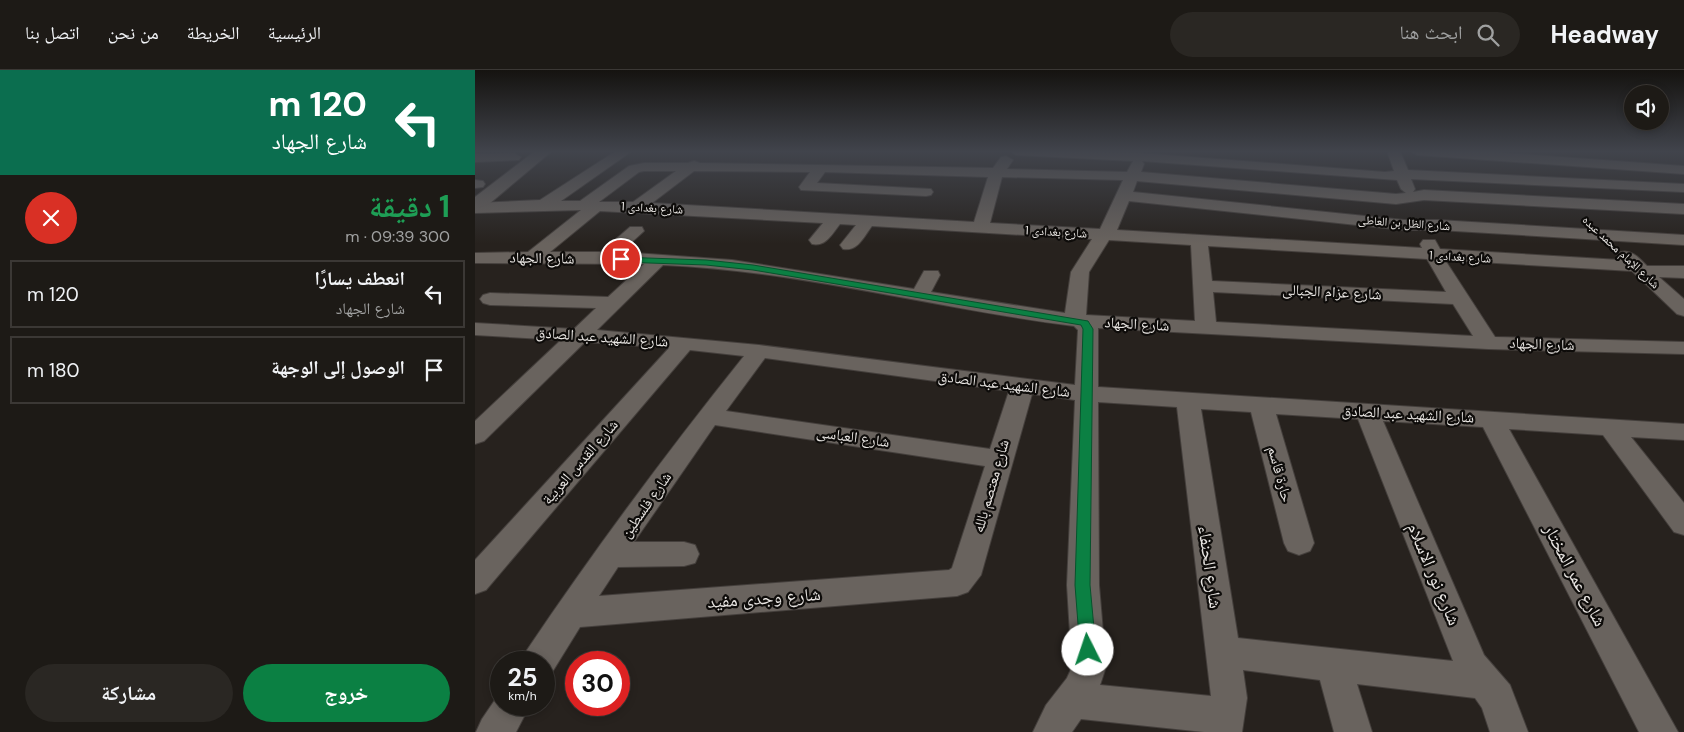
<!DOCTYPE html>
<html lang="ar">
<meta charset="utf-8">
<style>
body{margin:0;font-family:"DM Sans","Noto Naskh Arabic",sans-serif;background:#2a2723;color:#f1f3f6;direction:rtl;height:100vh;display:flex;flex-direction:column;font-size:19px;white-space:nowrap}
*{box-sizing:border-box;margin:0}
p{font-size:16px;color:#a0a1a1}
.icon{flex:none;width:28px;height:28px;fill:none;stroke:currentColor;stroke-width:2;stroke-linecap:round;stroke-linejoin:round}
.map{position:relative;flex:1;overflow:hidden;direction:ltr}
.sheet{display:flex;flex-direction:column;background:#1d1a16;width:475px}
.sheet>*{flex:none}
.hud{background:#0b6e4f;color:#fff;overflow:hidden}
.tools{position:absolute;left:1149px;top:15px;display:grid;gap:10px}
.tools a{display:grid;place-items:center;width:45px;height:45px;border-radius:50%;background:#1d1a16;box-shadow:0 2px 8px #0003,0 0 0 1px #3b3835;font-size:25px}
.speed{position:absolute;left:15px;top:581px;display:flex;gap:10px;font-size:25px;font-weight:700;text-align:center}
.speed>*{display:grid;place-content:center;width:65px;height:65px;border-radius:50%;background:#1d1a16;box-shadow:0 2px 8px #0003,0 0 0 1px #3b3835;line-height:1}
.speed small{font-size:12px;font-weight:400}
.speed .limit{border:8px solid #d22;background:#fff;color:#111}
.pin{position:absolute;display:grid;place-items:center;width:42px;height:42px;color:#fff;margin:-21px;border:2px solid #fff;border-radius:50%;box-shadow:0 1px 5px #0007}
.me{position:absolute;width:55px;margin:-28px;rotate:356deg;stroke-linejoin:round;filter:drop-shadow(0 0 4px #0008)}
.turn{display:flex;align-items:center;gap:18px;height:105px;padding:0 25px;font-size:22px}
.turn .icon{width:65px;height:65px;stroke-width:2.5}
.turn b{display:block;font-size:35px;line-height:42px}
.round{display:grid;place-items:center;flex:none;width:52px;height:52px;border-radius:26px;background:#2a2723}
.summary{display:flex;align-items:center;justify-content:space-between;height:85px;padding:0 25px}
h1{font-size:30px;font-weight:700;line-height:38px;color:#1e9e55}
.action{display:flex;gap:10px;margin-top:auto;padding:10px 25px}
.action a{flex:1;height:58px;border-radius:30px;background:#0b8043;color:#fff;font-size:20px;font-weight:700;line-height:58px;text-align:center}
.action a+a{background:#2a2723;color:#f1f3f6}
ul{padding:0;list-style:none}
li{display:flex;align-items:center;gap:15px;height:68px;margin:0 10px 8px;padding:0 15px;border:2px solid #3b3835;border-radius:0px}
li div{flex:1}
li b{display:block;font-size:19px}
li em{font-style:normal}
header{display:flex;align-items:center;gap:30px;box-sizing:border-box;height:70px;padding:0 25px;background:#1d1a16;border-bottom:1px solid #3b3835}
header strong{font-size:24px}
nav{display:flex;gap:28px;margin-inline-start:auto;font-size:18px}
.search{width:350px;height:45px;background:#2a2723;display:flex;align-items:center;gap:12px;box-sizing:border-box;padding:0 18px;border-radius:28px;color:#a0a1a1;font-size:19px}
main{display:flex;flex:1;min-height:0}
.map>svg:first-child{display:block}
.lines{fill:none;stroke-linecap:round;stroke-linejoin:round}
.minor-casing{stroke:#443f3c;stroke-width:2}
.secondary-casing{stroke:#443f3c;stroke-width:2}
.minor{fill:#69635e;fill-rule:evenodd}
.secondary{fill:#69635e;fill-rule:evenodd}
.route{fill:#0b8043;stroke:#07532c}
.labels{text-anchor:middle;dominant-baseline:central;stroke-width:4.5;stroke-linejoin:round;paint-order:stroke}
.far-street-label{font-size:12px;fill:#e8e5e2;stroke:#0e0c0a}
.street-label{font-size:15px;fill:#e8e5e2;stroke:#0e0c0a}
.near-street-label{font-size:18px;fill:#e8e5e2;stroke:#0e0c0a}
</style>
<header>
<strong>Headway</strong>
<div class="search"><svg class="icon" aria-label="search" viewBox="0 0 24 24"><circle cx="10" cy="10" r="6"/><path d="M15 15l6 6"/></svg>ابحث هنا</div>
<nav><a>الرئيسية</a><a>الخريطة</a><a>من نحن</a><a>اتصل بنا</a></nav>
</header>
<main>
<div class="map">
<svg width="1209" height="662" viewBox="0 0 1209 662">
<rect width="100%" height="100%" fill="#27221e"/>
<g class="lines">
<g class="minor-casing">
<g id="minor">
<path d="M141 81H157L86 131H105L154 96 169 93H213L219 91 225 93 518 98 526 87 531 86 538 90 532 99 652 102 658 91 541 85 535 81 665 83 910 102 919 101 912 81H925L933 100 1209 114V122L936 109 940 119 938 122 949 120 1209 134V144L949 130 921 134 662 111 658 122 929 150H963L1209 165V175L963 160H929L654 131 642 160 947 178 945 174 948 170H960L965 179 1145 190 1142 186 1145 182C1157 179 1164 188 1172 196H1209V208L1184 207 1209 229V246L1202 244 1157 201 970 190 1020 267 1209 272V284L1013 279 623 258V317L1209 354V370L1156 367 1209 433V465L1199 462 1128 365 1034 359 1203 662H1164L1008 357 908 351 1009 585 1035 615 1053 662H1015L1007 638 1000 628 882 614 897 662H859L845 610 768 600 772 628 767 662H729L606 649 597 662H558L571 635 592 608 597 597 592 515 600 330 557 324 506 505 493 522 482 526 105 557 76 604 69 606V592H47L52 580C120 479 193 381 269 286L215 280 11 520 0 524V490L194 278 110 272 9 371 0 374V351L86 270 0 265V253L99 259 121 238 15 235 8 233 5 229 8 225 15 223 133 227 169 194 0 193V183L53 182 106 140 0 143V133L65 130ZM667 91 922 110 926 119 931 123 921 124 666 102 669 94ZM169 101H201L158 132H124L164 102ZM219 101 335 102 324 117 326 120 451 126 456 125 458 122 456 119 342 113 350 102 513 107 499 152 177 133ZM527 107 648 110 625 159 515 153ZM125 141 348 153 334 170 337 174C351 177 357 164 365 154L381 155 365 175 368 179C383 182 389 166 397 156L617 169 596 202 590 243 456 222 465 205 463 201H449L439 219 257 190 146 182 169 161 167 157H155L126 182H75ZM634 170 716 175 720 251 611 245 614 202ZM733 176 952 189 971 222 737 211ZM188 195C327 201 462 239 599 256L603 260 600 315 284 275 122 260ZM738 222 978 234 998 266 741 252ZM290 288 534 321 515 379 251 341ZM623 332 702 337 736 626 625 615 631 597 624 515ZM726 339 776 342 809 473 813 481 824 485 835 481 839 473 801 344 883 349 978 591 763 568ZM240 355 510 396 477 498 474 500 124 526 143 497 209 496 220 493 224 484 220 475 209 472H159Z"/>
<polygon points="936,81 1005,81 1209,96 1209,104 942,85"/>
<polygon points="39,83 46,87 44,90 0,92 0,84"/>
<polygon points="0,110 8,111 10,114 8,117 0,118"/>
<polygon points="26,621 26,635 55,635 41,662 1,662 7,649"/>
</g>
</g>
<g class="secondary-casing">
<polygon id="secondary" points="60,81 77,81 14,134 0,139 0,127"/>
</g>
<use href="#minor" class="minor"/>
<use href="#secondary" class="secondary"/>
</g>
<linearGradient id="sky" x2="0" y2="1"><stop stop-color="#151310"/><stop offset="0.47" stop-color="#41444c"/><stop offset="1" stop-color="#41444c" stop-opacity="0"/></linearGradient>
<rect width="1209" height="174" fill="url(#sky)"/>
<polygon class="route" points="143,187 231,190 278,195 613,251 618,259 615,515 621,580 619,586 613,588 607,586 605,580 600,515 608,259 606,255 278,200 231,195 146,192 142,189"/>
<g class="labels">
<g class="far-street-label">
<text transform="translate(177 138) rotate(3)">شارع بغدادى 1</text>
<text transform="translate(929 153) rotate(4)">شارع الظل بن العاطى</text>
<text transform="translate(581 162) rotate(3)">شارع بغدادى 1</text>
<text transform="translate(1146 182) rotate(43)">شارع الإمام محمد عبده</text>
<text transform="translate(985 187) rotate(3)">شارع بغدادى 1</text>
</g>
<g class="street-label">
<text transform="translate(67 188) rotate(1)">شارع الجهاد</text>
<text transform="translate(857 222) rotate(3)">شارع عزام الجبالى</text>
<text transform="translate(662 254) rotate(3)">شارع الجهاد</text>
<text transform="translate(127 267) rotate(4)">شارع الشهيد عبد الصادق</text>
<text transform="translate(1067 274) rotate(2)">شارع الجهاد</text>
<text transform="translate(529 314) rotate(7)">شارع الشهيد عبد الصادق</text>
<text transform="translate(933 344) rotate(3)">شارع الشهيد عبد الصادق</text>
<text transform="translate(378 367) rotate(8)">شارع العباسى</text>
<text transform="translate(105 392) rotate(-49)">شارع القدس العربية</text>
<text transform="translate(805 404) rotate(75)">حارة قاسم</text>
<text transform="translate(516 416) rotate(-74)">شارع معتصم بالله</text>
<text transform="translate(171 435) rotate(-55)">شارع فلسطين</text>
</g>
<g class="near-street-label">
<text transform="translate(735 497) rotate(82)">شارع الحنفاء</text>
<text transform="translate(959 504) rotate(67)">شارع نور الاسلام</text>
<text transform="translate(1100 505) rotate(62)">شارع عمر المختار</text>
<text transform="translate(289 528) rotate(-4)">شارع وجدى مفيد</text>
</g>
</g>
</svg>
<div class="tools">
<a><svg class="icon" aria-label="sound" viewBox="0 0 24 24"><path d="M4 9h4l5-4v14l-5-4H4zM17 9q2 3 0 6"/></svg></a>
</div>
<div class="speed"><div>25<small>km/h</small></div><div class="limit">30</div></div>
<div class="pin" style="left:146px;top:189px;background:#d93025"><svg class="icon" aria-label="arrive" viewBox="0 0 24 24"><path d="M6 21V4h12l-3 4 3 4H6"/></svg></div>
<svg class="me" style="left:613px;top:580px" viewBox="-20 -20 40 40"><circle r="19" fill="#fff"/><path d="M0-13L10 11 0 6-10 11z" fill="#0b8043"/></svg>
</div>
<section class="sheet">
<div class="hud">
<div class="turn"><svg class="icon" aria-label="left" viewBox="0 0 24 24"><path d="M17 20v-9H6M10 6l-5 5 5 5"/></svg><div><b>120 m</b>شارع الجهاد</div></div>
</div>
<div class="summary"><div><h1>1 دقيقة</h1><p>300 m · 09:39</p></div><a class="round" style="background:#d93025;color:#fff"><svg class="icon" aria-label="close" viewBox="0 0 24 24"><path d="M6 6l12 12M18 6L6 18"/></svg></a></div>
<ul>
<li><svg class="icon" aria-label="left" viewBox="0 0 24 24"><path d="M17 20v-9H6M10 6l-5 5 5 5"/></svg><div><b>انعطف يسارًا</b><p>شارع الجهاد</p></div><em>120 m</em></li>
<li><svg class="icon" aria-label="arrive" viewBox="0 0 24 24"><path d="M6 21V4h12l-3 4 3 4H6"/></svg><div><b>الوصول إلى الوجهة</b></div><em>180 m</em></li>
</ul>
<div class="action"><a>خروج</a><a>مشاركة</a></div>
</section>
</main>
